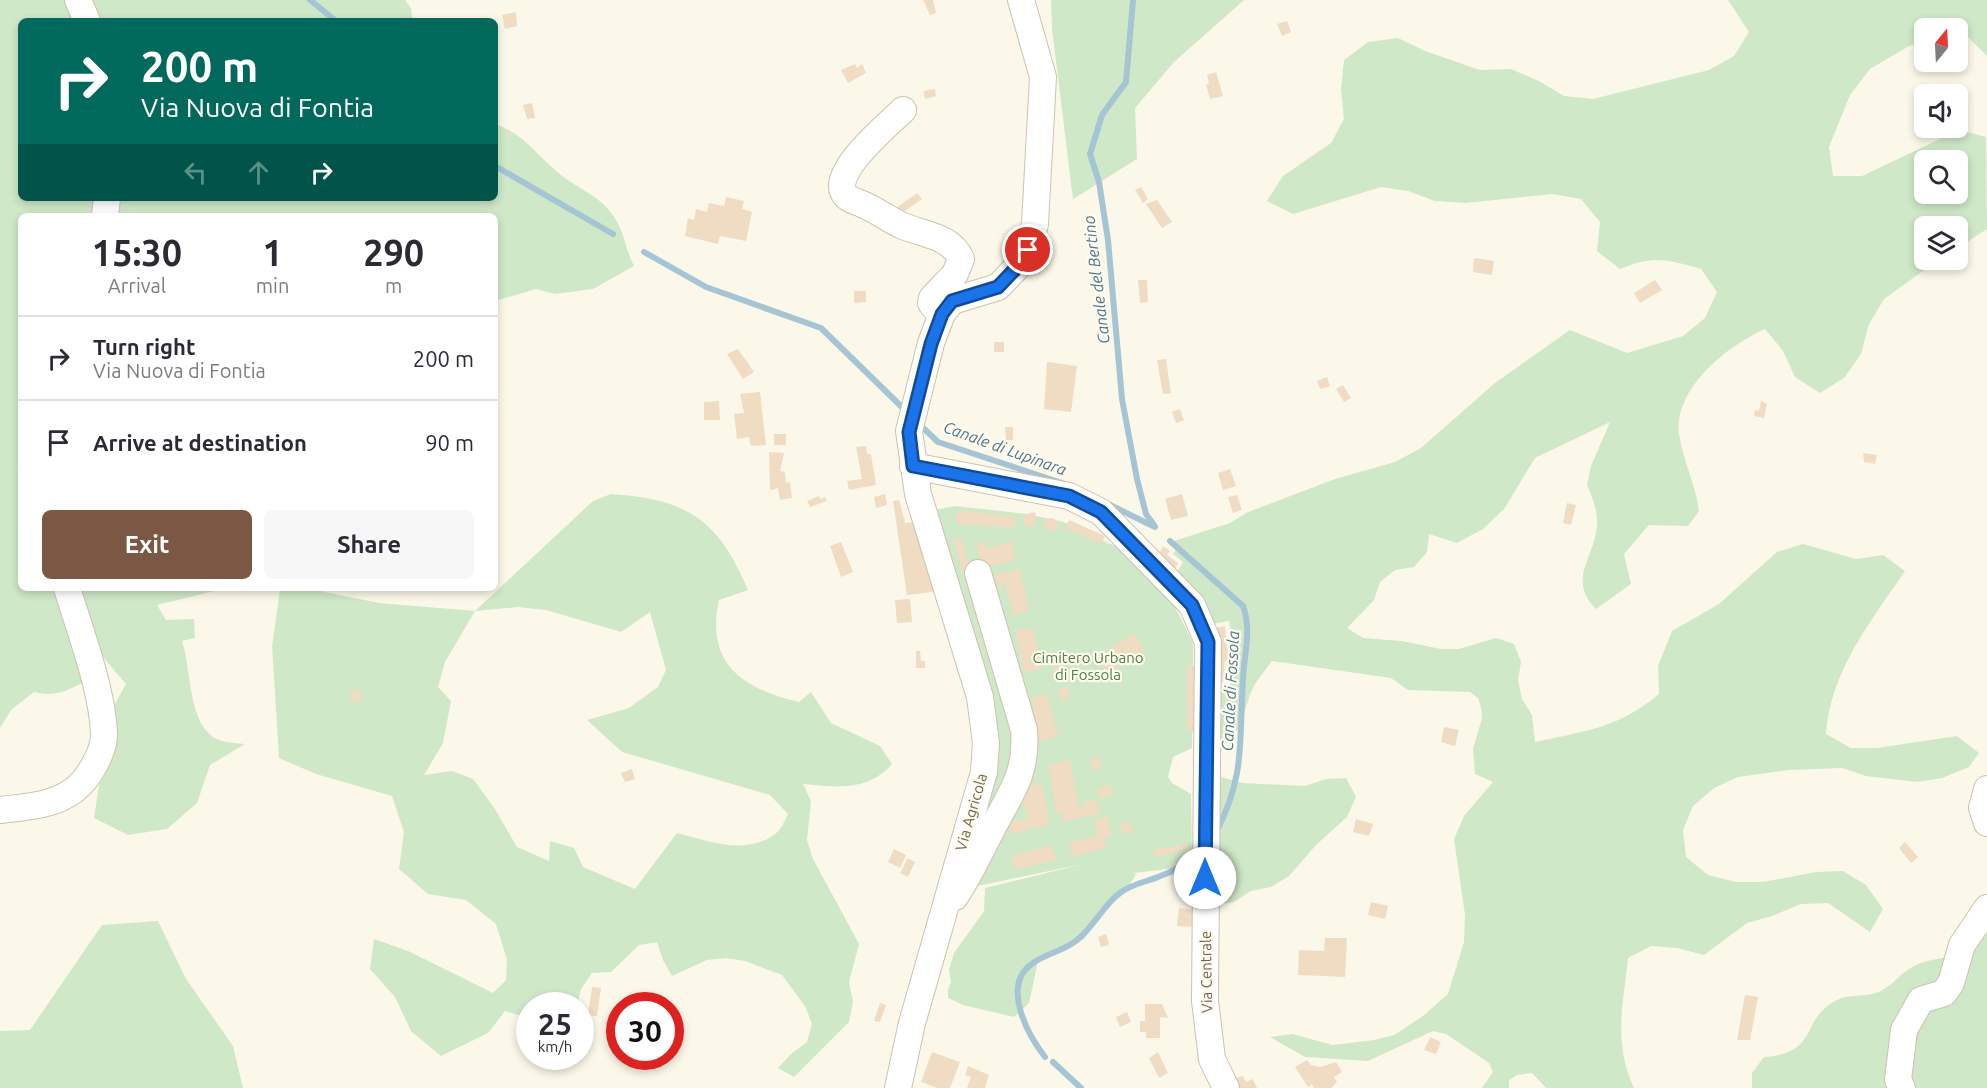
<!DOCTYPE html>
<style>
body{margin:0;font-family:Ubuntu,sans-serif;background:#f7f7f7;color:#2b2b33;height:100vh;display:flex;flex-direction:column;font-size:22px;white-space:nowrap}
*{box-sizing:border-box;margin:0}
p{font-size:20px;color:#7c7c81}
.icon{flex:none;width:33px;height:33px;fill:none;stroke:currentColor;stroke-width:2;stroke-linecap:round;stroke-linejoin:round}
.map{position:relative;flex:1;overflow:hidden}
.panel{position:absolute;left:18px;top:213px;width:480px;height:378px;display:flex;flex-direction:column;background:#fff;border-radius:9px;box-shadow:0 3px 9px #0003}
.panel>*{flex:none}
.hud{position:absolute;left:18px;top:18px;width:480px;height:183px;border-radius:9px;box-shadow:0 3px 9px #0003;background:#00695c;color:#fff;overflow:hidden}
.needle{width:39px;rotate:18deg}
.buttons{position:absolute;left:1914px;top:18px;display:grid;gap:12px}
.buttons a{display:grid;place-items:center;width:54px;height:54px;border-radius:9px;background:#fff;box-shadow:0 3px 9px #0003;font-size:30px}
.speed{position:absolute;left:516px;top:992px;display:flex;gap:12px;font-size:30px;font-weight:700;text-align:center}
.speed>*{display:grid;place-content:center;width:78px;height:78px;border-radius:50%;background:#fff;box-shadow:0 3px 9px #0003;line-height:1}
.speed small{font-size:15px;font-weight:400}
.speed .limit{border:9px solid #d22;background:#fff;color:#111}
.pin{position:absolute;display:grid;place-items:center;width:51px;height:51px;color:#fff;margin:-26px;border:3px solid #fff;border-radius:50%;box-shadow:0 2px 6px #0007}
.me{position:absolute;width:66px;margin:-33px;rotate:0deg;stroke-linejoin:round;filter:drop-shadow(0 0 4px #0008)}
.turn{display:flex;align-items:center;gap:21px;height:126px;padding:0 24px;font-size:27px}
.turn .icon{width:78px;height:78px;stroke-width:2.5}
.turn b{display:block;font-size:42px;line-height:51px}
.lanes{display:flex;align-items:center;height:57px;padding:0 24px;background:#0003;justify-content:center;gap:30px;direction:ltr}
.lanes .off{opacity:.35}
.eta{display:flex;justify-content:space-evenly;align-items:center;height:102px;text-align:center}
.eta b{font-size:36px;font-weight:700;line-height:42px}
.cta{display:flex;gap:12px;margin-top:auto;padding:12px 24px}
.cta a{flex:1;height:69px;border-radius:9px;background:#7b5843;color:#fff;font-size:24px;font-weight:700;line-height:69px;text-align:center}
.cta a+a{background:#f7f7f7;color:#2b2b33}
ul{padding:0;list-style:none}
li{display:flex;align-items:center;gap:18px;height:84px;padding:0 24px;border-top:2px solid #e1e1e2}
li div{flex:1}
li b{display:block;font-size:22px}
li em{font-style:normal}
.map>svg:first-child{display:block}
.green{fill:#cfe8c8;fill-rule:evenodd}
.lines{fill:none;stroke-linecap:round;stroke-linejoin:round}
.stream{stroke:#a5c5d5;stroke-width:6}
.building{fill:#efdcc2}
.minor-casing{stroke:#cdc2af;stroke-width:28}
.minor{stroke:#fff;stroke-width:26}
.route-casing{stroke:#114b97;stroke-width:15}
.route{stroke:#1a73e8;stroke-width:10}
.labels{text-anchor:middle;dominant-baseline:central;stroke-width:4.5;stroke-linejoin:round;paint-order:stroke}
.park-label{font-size:15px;fill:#507f4a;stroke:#fefbef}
.street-label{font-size:15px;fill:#74634e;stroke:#fefbef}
.water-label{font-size:16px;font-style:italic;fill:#4c768c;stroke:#fefbef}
</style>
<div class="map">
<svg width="1987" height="1088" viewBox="0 0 1987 1088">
<rect width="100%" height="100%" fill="#fbf8e9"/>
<g class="green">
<path d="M0 0H405L411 8 413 21H21V198H495V124C525 135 533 151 556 171 576 189 602 195 616 220 625 235 626 251 634 266L593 289 555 294 536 289 495 301V216H21V462L17 466 21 468V588H56L82 683C65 692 52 697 34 692L11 710 0 728Z"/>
<polygon points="1051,0 1244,0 1174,62 1135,108 1137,159 1073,199 1052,29"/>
<path d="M1728 0H1987V56L1968 37 1958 38V28H1924V41L1909 46 1870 69 1850 95 1829 147 1833 176H1862L1959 130 1986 137 1987 229 1958 248V226H1924V260H1938L1884 299 1869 324 1861 354 1844 378 1820 393 1795 377 1783 351 1765 329C1727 346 1674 388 1679 434 1683 461 1696 485 1699 511L1688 526 1649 525 1624 554 1631 584 1596 609C1565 578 1598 555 1597 521 1597 508 1592 497 1587 485L1591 466 1610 422 1535 458 1504 509 1483 529 1457 543 1429 534 1427 552 1414 567 1395 570 1380 582 1374 600 1347 628 1363 638 1402 641 1441 649H1459L1496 638 1514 644 1521 662 1518 680 1522 699 1532 715 1535 742C1585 731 1619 728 1659 694L1658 666 1672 631 1719 604 1777 552 1803 544 1856 559 1883 555 1905 571C1871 621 1830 672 1826 734L1851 748H1877L1957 736 1979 753 1969 767 1942 778 1917 782 1866 776 1842 768 1789 770 1738 777 1714 788 1693 806 1683 830 1686 857 1708 875 1736 882H1763L1816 872 1843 871 1866 885 1883 909 1870 932 1828 903 1801 904 1772 916 1747 923 1704 955 1677 948 1651 946 1628 958C1623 1007 1613 1042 1634 1088H1546L1532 1073 1517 1075 1509 1080V1088H1482L1493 1072 1489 1063 1446 1034 1433 1031 1368 1061 1305 1057 1270 1037 1292 1034 1333 1045 1374 1040 1394 1035 1423 1016 1448 994 1464 942 1465 915 1454 839 1464 816 1493 782 1475 774 1473 749 1482 718 1481 708 1478 698 1470 692 1408 690 1391 678 1272 661C1267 668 1260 676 1255 684 1242 707 1245 737 1218 747L1220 692C1237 684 1239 662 1239 645L1232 643 1229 621 1212 624 1175 576 1183 562 1173 554 1176 550 1168 543 1230 523 1248 512 1335 479 1395 462 1421 448 1495 383 1570 330 1627 353 1683 336 1705 318 1717 292 1701 269C1666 259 1654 255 1620 269L1597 251 1600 222 1581 199 1552 194 1465 203 1435 201 1408 191 1381 187 1293 214 1267 201 1283 176 1331 143 1344 119 1341 89 1344 60 1368 42 1398 38 1425 51 1480 70 1511 69 1539 81 1564 96 1593 99 1709 70 1734 56 1749 32ZM1924 160H1958V194H1924Z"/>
<path d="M611 494C687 499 718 519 748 590L719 600C705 664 743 689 799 702L811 692 831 723 880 746 892 764C868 792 836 787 803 784L811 801 807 840 813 859 859 944 849 982 853 1002 849 1022 794 1077 778 1068 791 1054 807 1042 812 1024 805 1006 782 975 745 961 726 958 707 960 672 976 663 960 657 942 639 945 611 972 592 973 581 989 577 1005H530L529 1018 505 1011 488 1033 441 1056 411 1031 395 997 370 969 374 939 408 951 493 993 506 980 507 960 496 924 466 900 428 894 399 869 404 832 392 796 316 774 279 758 272 646 280 590H315L379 603 475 611 593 501ZM518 607 546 610 621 632 650 612 666 670 658 687 629 708 587 720 622 752 770 795 788 814C785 820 781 830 775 834 746 856 708 841 677 833L635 889 583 867 574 848 550 841 549 861 517 847 495 809 473 779 452 771 424 775 443 743 451 701 438 687 445 662 475 611Z"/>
<polygon points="955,506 1027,514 1064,522 1123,550 1173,603 1193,643 1192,748 1173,757 1168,777 1172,783 1191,794 1192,866 1134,873 1136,875 1124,892 1099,910 1085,938 1076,944 1056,948 1038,961 1029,1003 1014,1017 963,1005 948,998 948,990 951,982 949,970 954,953 984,911 985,888 1083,864 968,888 994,764 933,510"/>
<path d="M75 588H227L157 605 166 620 194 619 195 638 182 641C192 669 187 731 222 741 229 743 238 743 245 744L210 765 197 803 167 829 128 835 94 818 110 713 126 684 91 643Z"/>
<polygon points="1221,777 1242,783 1305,786 1326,779 1346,778 1356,797 1347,817 1316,845 1289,876 1271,887 1251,891 1234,902 1212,905"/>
<polygon points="158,921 186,979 233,1046 243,1088 0,1088 0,1031 30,1030 102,925"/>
<path d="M1987 927V1088H1752V1073L1764 1057C1820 1053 1799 1021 1835 1001 1846 994 1863 997 1876 993 1889 988 1896 979 1906 971 1922 959 1944 958 1964 955Z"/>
</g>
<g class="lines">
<g class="stream">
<polyline points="310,0 336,21"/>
<polyline points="1133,0 1126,82 1102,115 1090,154 1099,182 1108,240 1122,399 1137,479 1146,514 1154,525"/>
<polyline points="495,166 613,234"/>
<polyline points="644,252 706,287 821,328 907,412"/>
<polyline points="919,424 938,442 1065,484"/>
<polyline points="1110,505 1155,527"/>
<path d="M1170 541 1243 606C1252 631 1244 654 1243 679 1239 738 1246 776 1216 832"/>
<path d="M1045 1057C1028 1035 1000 985 1033 963 1047 953 1064 951 1077 940 1094 927 1103 905 1120 893 1131 884 1146 882 1158 877 1172 872 1186 864 1197 854"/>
<polyline points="1053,1062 1081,1088"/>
</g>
</g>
<g class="building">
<polygon points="923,0 933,0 936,13 930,15"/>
<polygon points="516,12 517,26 505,29 502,15"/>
<polygon points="1287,21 1291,32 1282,36 1277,24"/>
<polygon points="855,64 857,68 862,64 866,73 848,83 841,70"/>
<polygon points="1216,72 1223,96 1210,99 1206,85 1209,84 1207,75"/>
<polygon points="935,89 936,96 925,99 924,91"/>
<polygon points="532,103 535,118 527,119 523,105"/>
<polygon points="1141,187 1148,199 1143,203 1135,190"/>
<polygon points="917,193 922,199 899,215 895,209"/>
<polygon points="726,197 744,201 742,209 752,212 746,241 720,236 718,244 685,236 688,218 694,220 696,209 707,212 709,203 724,206"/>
<polygon points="1157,200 1172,222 1162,228 1146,204"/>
<polygon points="1474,258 1494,261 1492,275 1473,272"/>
<polygon points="1138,280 1147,280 1148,302 1140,303"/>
<polygon points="1655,280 1662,290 1640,303 1634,293"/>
<polygon points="854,291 866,291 866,302 854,303"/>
<rect x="994" y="342" width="10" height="10"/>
<polygon points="738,349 754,372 743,379 727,354"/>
<polygon points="1166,359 1171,393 1163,394 1157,360"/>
<polygon points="1047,362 1077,366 1071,412 1044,409"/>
<polygon points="1327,377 1330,386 1320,389 1317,381"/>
<polygon points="1343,385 1351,398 1344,402 1336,389"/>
<polygon points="760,392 766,445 751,446 749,437 737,439 734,414 744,413 740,394"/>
<polygon points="719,401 720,420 704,420 704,402"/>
<polygon points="1761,401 1767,404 1764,418 1754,416 1755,410 1759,411"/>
<polygon points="1180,409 1184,420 1176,423 1172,412"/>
<polygon points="1005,427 1013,427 1013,440 1006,440"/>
<rect x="774" y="434" width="12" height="11"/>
<polygon points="866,446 867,454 871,454 876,485 849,490 847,481 862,479 856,447"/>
<polygon points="769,452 784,453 780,471 785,472 786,483 790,482 792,498 780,500 778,488 770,490"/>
<polygon points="1863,453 1877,455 1875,464 1864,462"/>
<polygon points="1230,469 1236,486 1223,490 1218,473"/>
<polygon points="885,494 887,505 876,508 874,497"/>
<polygon points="1182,494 1188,516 1171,520 1165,499"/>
<polygon points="1237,495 1242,510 1233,513 1228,497"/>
<polygon points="819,496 820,499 825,497 827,501 810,507 807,501"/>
<polygon points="899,500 905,523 914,522 940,591 907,595 893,501"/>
<polygon points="1567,503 1576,505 1571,525 1563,523"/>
<polygon points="958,510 1016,517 1014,528 956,524"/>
<polygon points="1035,512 1037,524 1025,527 1023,515"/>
<circle cx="1051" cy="525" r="7"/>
<polygon points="1069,520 1105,536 1101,544 1065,528"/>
<polygon points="961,538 1012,710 1004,712 953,540"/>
<polygon points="1012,541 1015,560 982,568 977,544 986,542 988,549"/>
<polygon points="841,542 853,572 841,577 830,546"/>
<polygon points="1163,546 1170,551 1167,555 1178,563 1176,568 1158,556"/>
<polygon points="1020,569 1029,611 1013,615 1005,584 998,586 995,575"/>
<polygon points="910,599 912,622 897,623 895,600"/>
<polygon points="1225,626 1227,649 1233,648 1234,659 1225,660 1223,682 1211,681 1210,629"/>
<polygon points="1033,628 1042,668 1024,673 1015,631"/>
<polygon points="1133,633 1145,650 1108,674 1097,658"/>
<polygon points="916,651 920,651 921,661 925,661 925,668 916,668"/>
<polygon points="1062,659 1064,672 1055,674 1052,660"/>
<polygon points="1187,666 1198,666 1197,732 1187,732"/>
<polygon points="1068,687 1070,697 1061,702 1058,689"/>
<polygon points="351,690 362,691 360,702 350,701"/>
<polygon points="1047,694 1058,736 1039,741 1031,698"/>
<polygon points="1444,727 1459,730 1455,746 1441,742"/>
<polygon points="1098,756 1102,767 1095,771 1089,760"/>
<polygon points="1070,759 1079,807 1085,806 1084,802 1097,800 1099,814 1063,821 1061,812 1057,814 1048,765"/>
<polygon points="632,769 635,779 625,782 621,773"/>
<polygon points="1041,783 1050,824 1011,834 1009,820 1027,820 1021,790"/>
<polygon points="1110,784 1114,793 1101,799 1096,790"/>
<polygon points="1108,817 1112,835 1104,838 1106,848 1072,856 1069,843 1098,835 1094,820"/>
<polygon points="1356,819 1373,824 1369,836 1353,832"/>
<polygon points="1127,821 1133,830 1125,835 1119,825"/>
<polygon points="1905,842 1918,857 1911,863 1899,848"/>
<polygon points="1188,844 1189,849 1155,857 1153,850"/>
<polygon points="1053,845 1056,860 1015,870 1011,856"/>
<polygon points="894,849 906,855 900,868 888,862"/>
<polygon points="908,858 915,862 908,877 900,873"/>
<polygon points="1371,902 1388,906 1385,919 1368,915"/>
<polygon points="1179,908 1195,910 1195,927 1177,926"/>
<polygon points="1106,934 1109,945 1101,947 1098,937"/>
<polygon points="1325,938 1347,938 1345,977 1298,975 1299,950 1324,951"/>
<polygon points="592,987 601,988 597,1016 588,1015"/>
<polygon points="1745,995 1758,997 1750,1040 1737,1040"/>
<polygon points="880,1003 886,1005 880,1022 874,1021"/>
<polygon points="1145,1004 1162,1004 1168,1018 1160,1017 1160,1038 1146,1038 1146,1032 1140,1032 1140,1021 1145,1021"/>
<polygon points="1127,1012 1131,1022 1120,1027 1116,1017"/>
<polygon points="1430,1037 1441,1042 1436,1054 1424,1050"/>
<polygon points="932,1052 960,1062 950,1088 938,1088 921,1082"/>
<polygon points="1158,1052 1168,1073 1159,1078 1149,1058"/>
<polygon points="1307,1060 1311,1065 1320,1067 1336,1062 1342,1072 1334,1077 1337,1082 1331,1088 1314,1088 1312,1084 1308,1087 1295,1067"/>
<polygon points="968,1066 989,1075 985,1088 967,1088 971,1077 965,1075"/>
<polygon points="1243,1076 1246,1082 1253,1079 1257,1088 1235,1088 1230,1080"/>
</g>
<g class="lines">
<g class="minor-casing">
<g id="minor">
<polyline points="78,0 87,21"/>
<path d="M903 110C889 124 826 175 846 196 849 200 858 202 862 204 877 210 889 220 903 226 925 235 951 236 961 259L955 274 932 298 931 303 938 312"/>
<polyline points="105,216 107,198"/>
<polyline points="913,466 1069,496 1101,512 1192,605 1208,642 1205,1001 1212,1059 1226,1088"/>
<polyline points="1987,789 1982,808 1987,823"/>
<path d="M0 810C24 807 54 806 74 790 88 780 104 752 104 735 103 691 80 631 67 588"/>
<path d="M955 897C968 878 977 858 988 837 1007 797 1028 778 1024 730L978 573"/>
<polyline points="898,1088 912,1023 984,772 986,743 980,697 918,494 909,431 931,343 942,314 952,301 998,287 1017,267 1028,250 1035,224 1043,77 1021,0"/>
<polyline points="1902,1088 1898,1080 1904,1030 1921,1000 1944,993 1951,983 1962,945 1987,908"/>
</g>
</g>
<use href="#minor" class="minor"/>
</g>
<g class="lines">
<g class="route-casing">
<polyline id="route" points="1028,250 1017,267 998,287 952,301 942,314 931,344 909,432 913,466 1069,496 1101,512 1192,605 1208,642 1205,878"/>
</g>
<use href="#route" class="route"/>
</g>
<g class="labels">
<g class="park-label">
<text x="1088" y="657">Cimitero Urbano<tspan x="1088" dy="17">di Fossola</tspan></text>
</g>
<g class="street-label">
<text transform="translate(971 812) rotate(-74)">Via Agricola</text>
<text transform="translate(1206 972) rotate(-91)">Via Centrale</text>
</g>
<g class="water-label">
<text transform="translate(1096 280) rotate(-97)">Canale del Bertino</text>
<text transform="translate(1005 448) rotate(20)">Canale di Lupinara</text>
<text transform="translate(1230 691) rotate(-87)">Canale di Fossola</text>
</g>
</g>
</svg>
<div class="buttons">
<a><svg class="needle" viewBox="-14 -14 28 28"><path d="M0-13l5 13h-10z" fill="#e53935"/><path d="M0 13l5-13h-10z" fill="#7c7c81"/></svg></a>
<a><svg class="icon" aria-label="sound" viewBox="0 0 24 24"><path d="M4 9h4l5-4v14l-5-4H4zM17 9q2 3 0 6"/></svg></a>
<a><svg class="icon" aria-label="search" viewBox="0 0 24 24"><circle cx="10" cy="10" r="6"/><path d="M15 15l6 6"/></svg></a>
<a><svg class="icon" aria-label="layers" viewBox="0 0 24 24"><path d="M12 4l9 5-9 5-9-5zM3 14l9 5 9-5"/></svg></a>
</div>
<div class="speed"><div>25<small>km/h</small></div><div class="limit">30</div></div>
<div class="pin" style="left:1028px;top:250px;background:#d93025"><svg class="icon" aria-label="arrive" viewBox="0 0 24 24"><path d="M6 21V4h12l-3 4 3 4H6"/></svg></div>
<svg class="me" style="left:1205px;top:878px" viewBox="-20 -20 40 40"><circle r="19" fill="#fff"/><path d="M0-13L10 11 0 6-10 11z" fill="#1a73e8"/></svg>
<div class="hud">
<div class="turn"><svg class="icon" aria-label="right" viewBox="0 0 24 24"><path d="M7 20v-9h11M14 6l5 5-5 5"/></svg><div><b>200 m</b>Via Nuova di Fontia</div></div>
<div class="lanes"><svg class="icon off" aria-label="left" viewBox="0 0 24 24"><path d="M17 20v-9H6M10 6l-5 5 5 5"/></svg><svg class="icon off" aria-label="ahead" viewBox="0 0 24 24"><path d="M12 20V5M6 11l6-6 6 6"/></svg><svg class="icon" aria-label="right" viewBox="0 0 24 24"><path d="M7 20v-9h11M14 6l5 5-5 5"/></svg></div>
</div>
<section class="panel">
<div class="eta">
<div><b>15:30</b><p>Arrival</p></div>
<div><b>1</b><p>min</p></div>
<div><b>290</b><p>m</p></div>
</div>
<ul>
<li><svg class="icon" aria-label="right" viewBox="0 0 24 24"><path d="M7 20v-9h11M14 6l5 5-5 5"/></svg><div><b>Turn right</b><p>Via Nuova di Fontia</p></div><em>200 m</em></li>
<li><svg class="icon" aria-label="arrive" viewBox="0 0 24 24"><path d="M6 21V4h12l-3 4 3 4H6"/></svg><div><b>Arrive at destination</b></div><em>90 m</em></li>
</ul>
<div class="cta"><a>Exit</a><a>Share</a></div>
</section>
</div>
